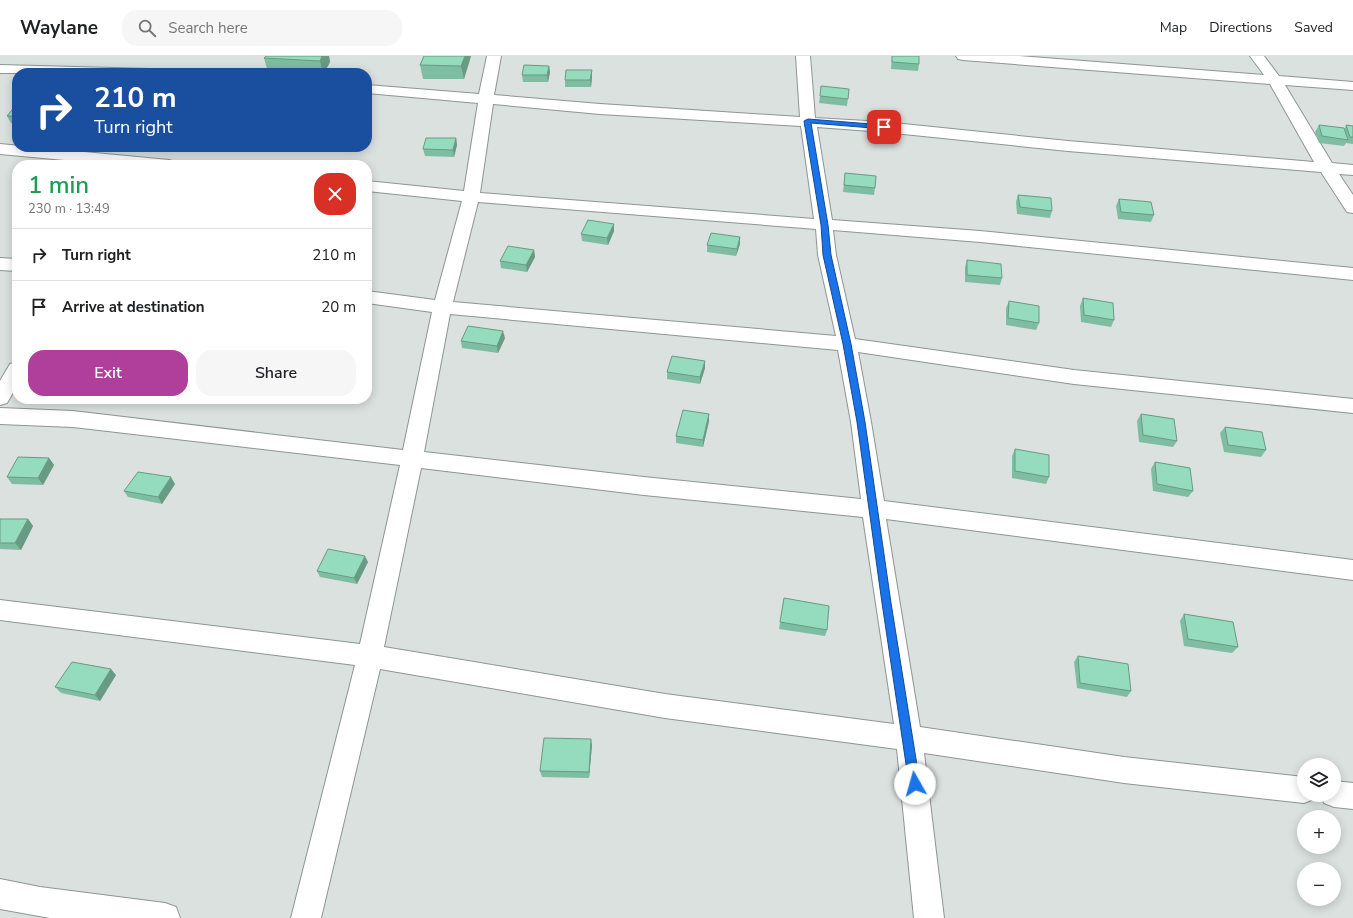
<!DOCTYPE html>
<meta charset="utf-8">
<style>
body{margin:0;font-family:"Nunito Sans",sans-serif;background:#f6f6f6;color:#202124;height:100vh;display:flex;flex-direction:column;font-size:15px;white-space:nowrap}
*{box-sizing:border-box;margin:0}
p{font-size:13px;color:#757577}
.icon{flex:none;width:22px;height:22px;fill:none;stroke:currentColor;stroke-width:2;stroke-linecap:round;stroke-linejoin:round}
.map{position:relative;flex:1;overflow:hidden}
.drawer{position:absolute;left:12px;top:104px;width:360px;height:244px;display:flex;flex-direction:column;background:#fff;border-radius:16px;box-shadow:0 2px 10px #0003}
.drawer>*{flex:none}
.hud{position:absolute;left:12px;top:12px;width:360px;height:84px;border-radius:16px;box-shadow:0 2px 10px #0003;background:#1a4fa0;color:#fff;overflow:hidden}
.controls{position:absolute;left:1297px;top:702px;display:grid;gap:8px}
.controls a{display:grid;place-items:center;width:44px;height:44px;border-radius:50%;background:#fff;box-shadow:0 2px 10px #0003;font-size:20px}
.pin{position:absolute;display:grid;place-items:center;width:34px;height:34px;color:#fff;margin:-17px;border-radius:8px;box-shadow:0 2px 6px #0006}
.me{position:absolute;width:44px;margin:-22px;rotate:353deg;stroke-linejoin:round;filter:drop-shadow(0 0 3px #0008)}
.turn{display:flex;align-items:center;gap:14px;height:84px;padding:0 16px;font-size:18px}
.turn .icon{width:52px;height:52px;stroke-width:2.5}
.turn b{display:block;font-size:28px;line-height:34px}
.round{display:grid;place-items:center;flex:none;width:42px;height:42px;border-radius:16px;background:#f6f6f6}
.overview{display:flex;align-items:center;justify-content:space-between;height:68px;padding:0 16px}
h1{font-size:24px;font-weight:600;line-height:30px;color:#1e9e55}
.primary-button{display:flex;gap:8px;margin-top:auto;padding:8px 16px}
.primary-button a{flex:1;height:46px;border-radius:16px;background:#b03f9b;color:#fff;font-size:16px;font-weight:600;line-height:46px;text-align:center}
.primary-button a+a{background:#f6f6f6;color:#202124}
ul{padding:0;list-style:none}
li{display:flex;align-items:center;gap:12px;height:52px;padding:0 16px;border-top:1px solid #e0e0e0}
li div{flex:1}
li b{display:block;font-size:15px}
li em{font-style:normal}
header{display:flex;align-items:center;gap:24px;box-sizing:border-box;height:56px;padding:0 20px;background:#fff;border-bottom:1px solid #e0e0e0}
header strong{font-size:19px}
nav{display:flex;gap:22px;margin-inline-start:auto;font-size:14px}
.search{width:280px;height:36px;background:#f6f6f6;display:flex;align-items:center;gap:10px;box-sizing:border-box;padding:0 14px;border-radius:16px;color:#757577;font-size:15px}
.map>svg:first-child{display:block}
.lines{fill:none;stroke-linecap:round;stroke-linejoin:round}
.minor-casing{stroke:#8e9592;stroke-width:2}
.minor{fill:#fff;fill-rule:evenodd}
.wall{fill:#7fbda3}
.shaded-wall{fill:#689a84}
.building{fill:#94dcbd;stroke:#689a84}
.route{fill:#1a73e8;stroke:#114b97}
</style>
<header>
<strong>Waylane</strong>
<div class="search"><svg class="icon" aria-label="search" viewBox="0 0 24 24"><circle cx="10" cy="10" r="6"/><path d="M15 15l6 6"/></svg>Search here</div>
<nav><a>Map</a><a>Directions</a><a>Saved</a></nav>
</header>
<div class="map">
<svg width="1353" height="862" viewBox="0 0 1353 862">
<rect width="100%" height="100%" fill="#dae1de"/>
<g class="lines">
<g class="minor-casing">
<g id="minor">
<path d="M487 0H501L494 39 600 48 800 61 796 0H810L815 62 884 66 1068 85 1314 106 1270 28 963 4 958 3 956 0H1019L1264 19 1250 0H1264L1279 20 1353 26V34L1285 29 1332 107 1353 109V119L1339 118 1353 139V157L1347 156 1321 116 1068 95 884 76 817 71 832 164 980 175 1353 212V224L980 186 833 174 836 199 855 283 1074 314 1353 343V357L1074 328 858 296 871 366 884 445 1353 504V524L886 463 920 671 1124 701 1304 721V739H1316L1314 743 1304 747 1124 727 924 697 944 862H914L897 693 665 662 380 613 321 862H291L355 609 0 564V544L360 588 400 409 73 371 0 368V352L73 355 403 394 432 256 367 247V235L435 244 462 145 367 135V125L464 135 478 47 367 37V29L479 38ZM493 48 600 58 801 70 814 163 480 137ZM478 146 816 173 818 199 836 280 453 246ZM450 258 838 294 851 366 861 443 644 421 424 396ZM421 412 644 439 863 461 894 668 665 638 384 591Z"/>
<polygon points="0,9 151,13 156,14 158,17 0,17"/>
<polygon points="0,88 169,104 175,106 177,109 118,109 0,98"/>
<polygon points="0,202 17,203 17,215 0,214"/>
<polygon points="17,306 17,330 7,347 0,349 0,325 10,308"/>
<polygon points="1334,725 1353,727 1353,753 1334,751 1324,747 1321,739 1334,739"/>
<polygon points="0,823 40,831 165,847 176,851 180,862 50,862 0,853"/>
</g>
</g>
<use href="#minor" class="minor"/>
</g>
<g class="wall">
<polygon points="329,0 330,6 324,17 301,17 268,16 264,2"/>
<polygon points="424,0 471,0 464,23 423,23 420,9"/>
<polygon points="892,0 919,0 919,8 918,15 891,13"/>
<polygon points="549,10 550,16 548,26 523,26 522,19"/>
<polygon points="592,14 592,21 591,31 565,31 565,24"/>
<polygon points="849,33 847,50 819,47 820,40"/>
<polygon points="17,49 17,67 11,67 7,60"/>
<polygon points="1319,69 1345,72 1346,69 1353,70 1353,88 1346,87 1344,90 1319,87 1315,76"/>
<polygon points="456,82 457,89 454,101 425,100 423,93"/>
<polygon points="845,117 875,132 874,139 843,136"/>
<polygon points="1018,139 1052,155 1050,162 1017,158 1016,146"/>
<polygon points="1119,143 1154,159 1151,166 1118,163 1116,150"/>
<polygon points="614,168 614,175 608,189 582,185 581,178"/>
<polygon points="740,188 736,200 707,196 707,189"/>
<polygon points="534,194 535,201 527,216 501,212 500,205"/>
<polygon points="967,204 1002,222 1000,229 965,226 965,211"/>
<polygon points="1083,242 1114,264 1111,271 1081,266 1080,250"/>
<polygon points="1009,245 1039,267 1036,274 1006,269 1006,252"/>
<polygon points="505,282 498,297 462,292 461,285"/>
<polygon points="705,305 705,312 700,328 667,323 667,316"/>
<polygon points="709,358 709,365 703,391 676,387 676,380"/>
<polygon points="1141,358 1177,385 1173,391 1139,386 1137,365"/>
<polygon points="1225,371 1266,394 1261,401 1224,396 1220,377"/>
<polygon points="1015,393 1049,421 1046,428 1012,422 1012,400"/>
<polygon points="49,402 54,409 43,429 12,428 7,421"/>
<polygon points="1155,406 1193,435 1188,441 1153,435 1151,413"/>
<polygon points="175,428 162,448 128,441 124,435"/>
<polygon points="0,463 28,463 33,470 21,494 0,493"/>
<polygon points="368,506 357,528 320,521 317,515"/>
<polygon points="784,542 827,574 825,580 779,573"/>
<polygon points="1184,558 1238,591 1232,597 1184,590 1180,565"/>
<polygon points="1078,600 1131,635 1127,641 1077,632 1074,606"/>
<polygon points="116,619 100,645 61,637 55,631"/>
<polygon points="592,689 589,722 542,721 540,715"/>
</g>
<g class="shaded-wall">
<polygon points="322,0 329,0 330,6 324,17 323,17 320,5"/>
<polygon points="465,0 471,0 464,23 461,10"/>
<polygon points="549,10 550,16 548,26 547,19"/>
<polygon points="592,14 592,21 591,31 590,24"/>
<polygon points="456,82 457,89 454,101 453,94"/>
<polygon points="614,168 614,175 608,189 607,182"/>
<polygon points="740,181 740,188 736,200 737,193"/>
<polygon points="534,194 535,201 527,216 526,209"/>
<polygon points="503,275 505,282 498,297 497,290"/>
<polygon points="705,305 705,312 700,328 700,321"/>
<polygon points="709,358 709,365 703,391 703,384"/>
<polygon points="49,402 54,409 43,429 38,422"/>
<polygon points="171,421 175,428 162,448 158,441"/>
<polygon points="28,463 33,470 21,494 15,487"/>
<polygon points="365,500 368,506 357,528 354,522"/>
<polygon points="111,613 116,619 100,645 95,639"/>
<polygon points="591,683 592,689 589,722 589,716"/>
</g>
<g class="building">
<polygon points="266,0 322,0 320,5 264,2"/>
<polygon points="424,0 465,0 461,10 420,9"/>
<polygon points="892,0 919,0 919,8 892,6"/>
<polygon points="524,9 549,10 547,19 522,19"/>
<polygon points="566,14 592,14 590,24 565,24"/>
<polygon points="821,30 849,33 848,43 820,40"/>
<polygon points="16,49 17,49 17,60 7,60"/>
<polygon points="1319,69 1344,72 1348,84 1322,80"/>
<polygon points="1346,69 1353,70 1353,81 1350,81"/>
<polygon points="426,82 456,82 453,94 423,93"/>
<polygon points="845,117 876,120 875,132 844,129"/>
<polygon points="1018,139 1051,142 1052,155 1020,151"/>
<polygon points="1119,143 1151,146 1154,159 1121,156"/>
<polygon points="588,164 614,168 607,182 581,178"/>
<polygon points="711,177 740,181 737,193 707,189"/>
<polygon points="508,190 534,194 526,209 500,205"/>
<polygon points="967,204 1001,208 1002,222 967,219"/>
<polygon points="1083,242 1113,247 1114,264 1084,259"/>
<polygon points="1009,245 1039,250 1039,267 1008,262"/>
<polygon points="468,270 503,275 497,290 461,285"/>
<polygon points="672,300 705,305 700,321 667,316"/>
<polygon points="683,354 709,358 703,384 676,380"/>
<polygon points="1141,358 1174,363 1177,385 1143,379"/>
<polygon points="1225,371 1262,376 1266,394 1228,389"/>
<polygon points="1015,393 1049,399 1049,421 1015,415"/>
<polygon points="18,401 49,402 38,422 7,421"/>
<polygon points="1155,406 1190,412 1193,435 1157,428"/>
<polygon points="138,416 171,421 158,441 124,435"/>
<polygon points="0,463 28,463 15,487 0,487"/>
<polygon points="328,493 365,500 354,522 317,515"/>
<polygon points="784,542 829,550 827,574 780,566"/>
<polygon points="1184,558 1233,566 1238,591 1188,583"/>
<polygon points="1078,600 1128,608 1131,635 1080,627"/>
<polygon points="72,606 111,613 95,639 55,631"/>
<polygon points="544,682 591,683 589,716 540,715"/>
</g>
<polygon class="route" points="808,63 884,69 887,71 884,73 811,67 828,169 831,199 851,288 865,366 891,547 920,728 919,732 915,733 911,732 909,728 882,547 857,366 843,288 823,199 821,169 804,65"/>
</svg>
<div class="controls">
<a><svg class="icon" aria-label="layers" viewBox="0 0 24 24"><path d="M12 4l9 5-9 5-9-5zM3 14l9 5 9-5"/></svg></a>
<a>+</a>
<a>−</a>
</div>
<div class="pin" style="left:884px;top:71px;background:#d93025"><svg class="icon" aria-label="arrive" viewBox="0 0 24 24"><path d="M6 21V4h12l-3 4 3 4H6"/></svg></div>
<svg class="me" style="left:915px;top:728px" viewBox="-20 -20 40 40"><circle r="19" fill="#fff"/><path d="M0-13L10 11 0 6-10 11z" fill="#1a73e8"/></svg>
<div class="hud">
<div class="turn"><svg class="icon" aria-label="right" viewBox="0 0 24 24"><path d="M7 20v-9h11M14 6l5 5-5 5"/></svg><div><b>210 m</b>Turn right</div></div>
</div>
<section class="drawer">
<div class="overview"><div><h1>1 min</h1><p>230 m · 13:49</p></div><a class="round" style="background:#d93025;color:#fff"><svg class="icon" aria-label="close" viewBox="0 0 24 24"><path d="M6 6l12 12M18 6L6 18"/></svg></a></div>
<ul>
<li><svg class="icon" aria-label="right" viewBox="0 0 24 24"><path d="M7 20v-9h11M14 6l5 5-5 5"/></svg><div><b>Turn right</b></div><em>210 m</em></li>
<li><svg class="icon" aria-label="arrive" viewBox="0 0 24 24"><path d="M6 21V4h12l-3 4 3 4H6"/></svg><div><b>Arrive at destination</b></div><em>20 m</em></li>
</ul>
<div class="primary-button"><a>Exit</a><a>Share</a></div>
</section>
</div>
